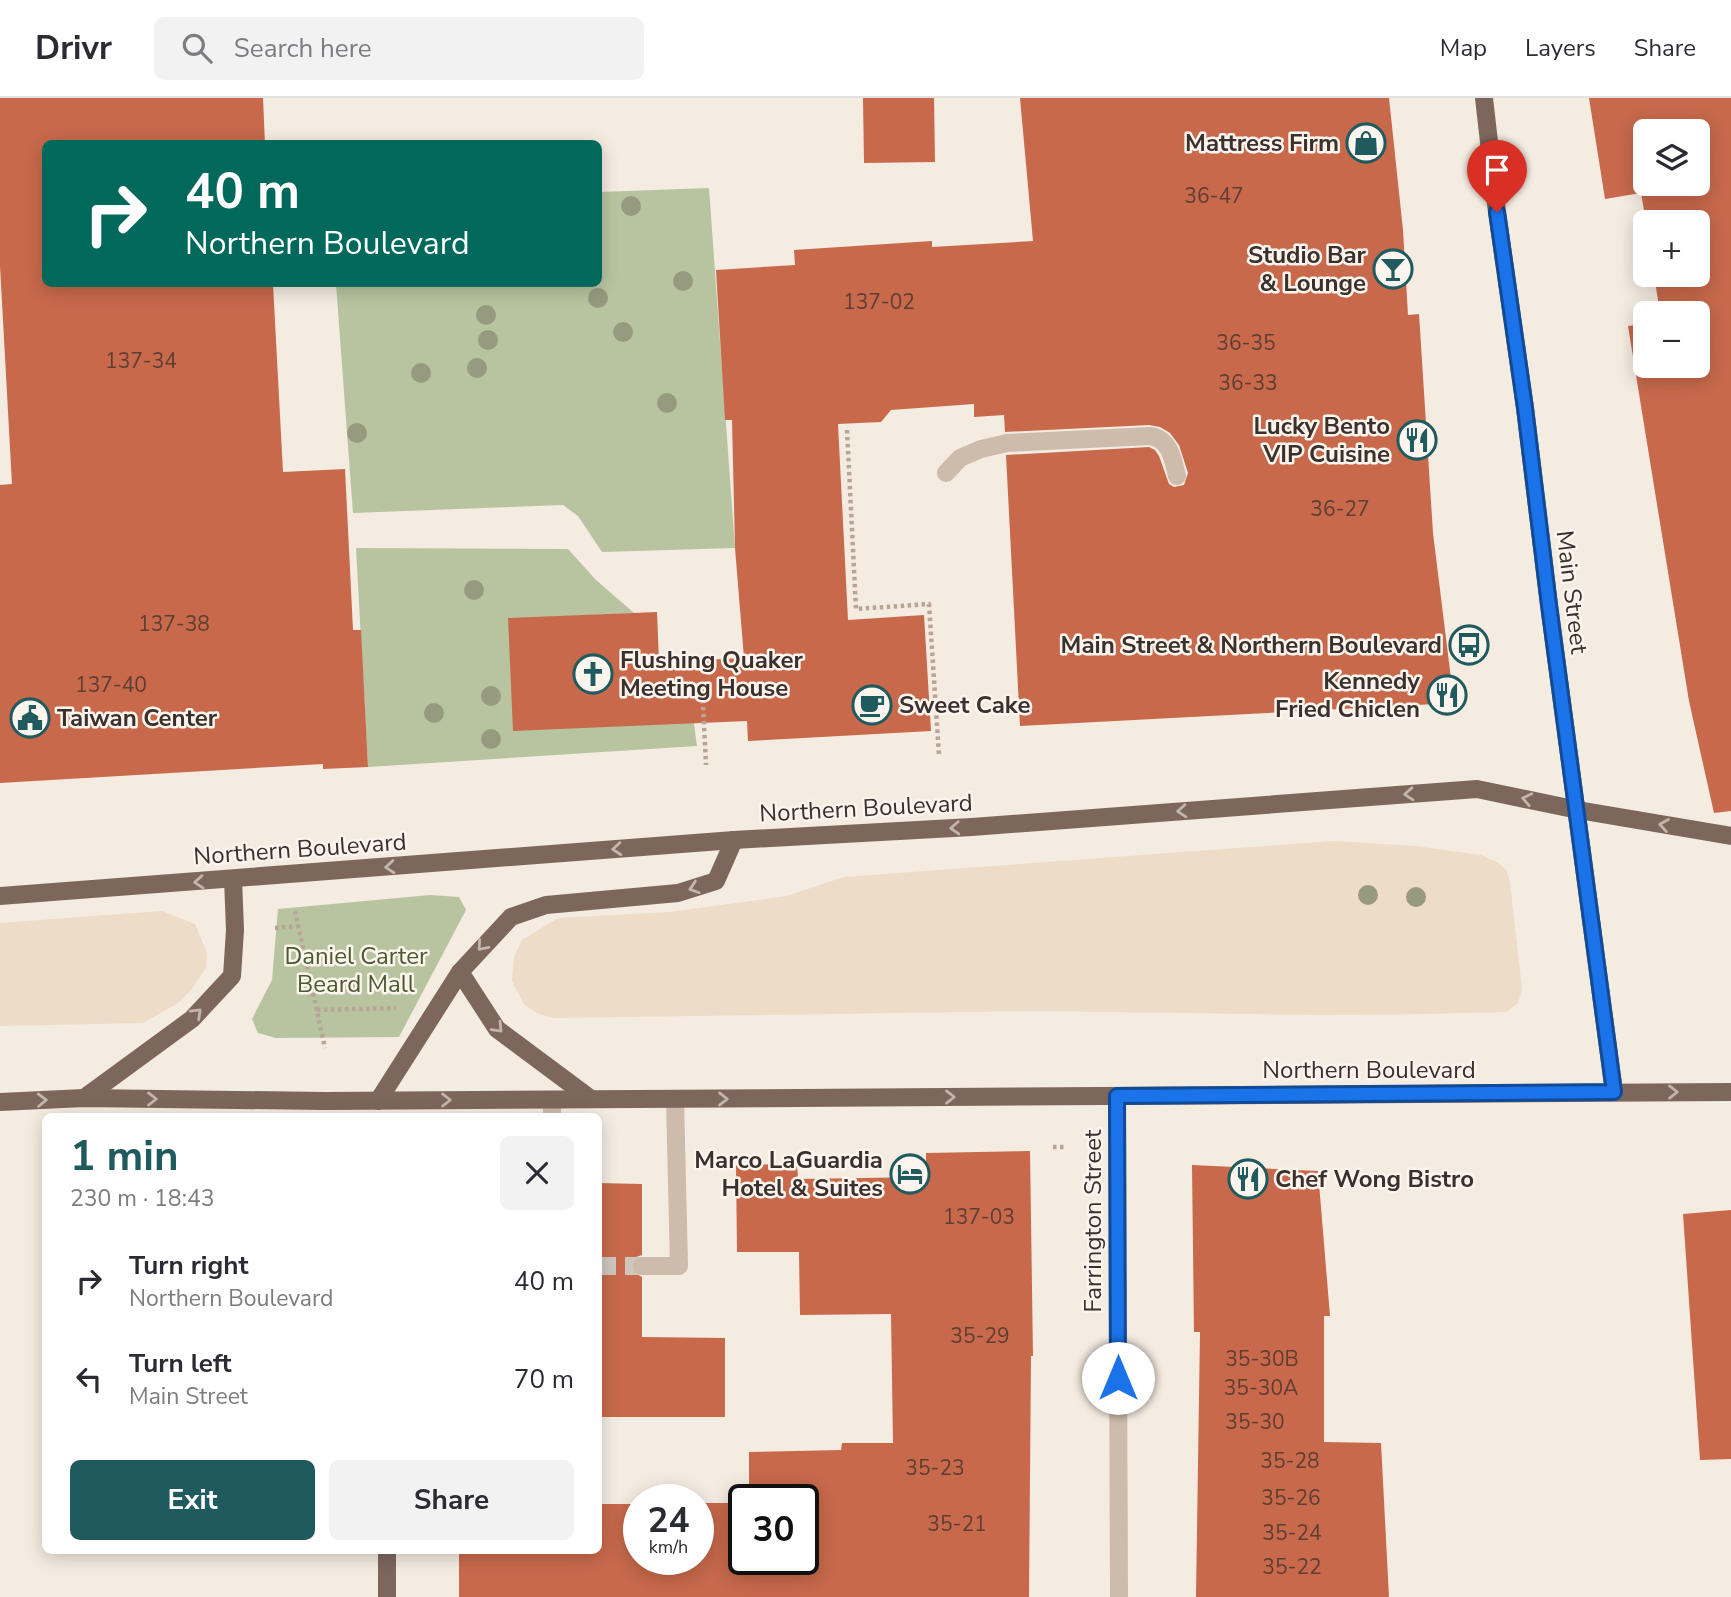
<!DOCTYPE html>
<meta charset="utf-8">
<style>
body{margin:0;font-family:"Nunito Sans",sans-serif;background:#f2f2f3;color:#2b2b33;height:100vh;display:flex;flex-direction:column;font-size:26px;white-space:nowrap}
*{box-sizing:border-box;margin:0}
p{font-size:23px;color:#7c7c81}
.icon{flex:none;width:38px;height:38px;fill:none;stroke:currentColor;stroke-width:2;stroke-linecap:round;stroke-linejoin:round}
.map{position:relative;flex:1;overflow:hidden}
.side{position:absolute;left:42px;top:1015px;width:560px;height:441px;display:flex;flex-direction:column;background:#fff;border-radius:10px;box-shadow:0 4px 18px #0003}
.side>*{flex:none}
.banner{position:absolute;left:42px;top:42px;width:560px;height:147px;border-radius:10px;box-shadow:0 4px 18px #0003;background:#00695c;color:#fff;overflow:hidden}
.controls{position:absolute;left:1633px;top:21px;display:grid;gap:14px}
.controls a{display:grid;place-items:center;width:77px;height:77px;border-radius:10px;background:#fff;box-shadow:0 4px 18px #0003;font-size:35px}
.speed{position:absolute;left:623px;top:1386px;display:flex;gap:14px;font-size:35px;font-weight:700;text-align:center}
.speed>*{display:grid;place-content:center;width:91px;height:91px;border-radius:50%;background:#fff;box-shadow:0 4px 18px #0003;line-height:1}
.speed small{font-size:18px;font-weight:400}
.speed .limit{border:4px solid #111;border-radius:10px;background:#fff;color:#111}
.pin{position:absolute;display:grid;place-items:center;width:60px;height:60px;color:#fff;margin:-72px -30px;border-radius:50% 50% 50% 0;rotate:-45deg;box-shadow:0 0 7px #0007}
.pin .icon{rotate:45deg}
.me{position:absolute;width:77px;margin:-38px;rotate:0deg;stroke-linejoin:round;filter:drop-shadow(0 0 5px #0008)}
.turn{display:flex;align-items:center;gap:24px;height:147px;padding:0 28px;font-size:32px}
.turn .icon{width:91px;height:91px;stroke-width:2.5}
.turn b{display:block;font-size:49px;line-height:60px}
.round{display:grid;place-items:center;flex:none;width:74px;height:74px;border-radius:10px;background:#f2f2f3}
.summary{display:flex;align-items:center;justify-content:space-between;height:119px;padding:0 28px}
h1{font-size:42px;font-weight:700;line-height:52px;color:#1f5a5e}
.primary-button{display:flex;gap:14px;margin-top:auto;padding:14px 28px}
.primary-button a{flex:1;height:80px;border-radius:10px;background:#1f5a5e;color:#fff;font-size:28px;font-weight:700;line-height:80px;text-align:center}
.primary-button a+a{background:#f2f2f3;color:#2b2b33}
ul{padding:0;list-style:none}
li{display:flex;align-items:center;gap:21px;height:98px;padding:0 28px}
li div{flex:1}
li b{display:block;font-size:26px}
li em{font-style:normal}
header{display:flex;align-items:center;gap:42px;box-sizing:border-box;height:98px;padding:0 35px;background:#fff;border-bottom:2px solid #e1e1e2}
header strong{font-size:33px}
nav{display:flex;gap:38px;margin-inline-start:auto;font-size:24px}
.search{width:490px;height:63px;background:#f2f2f3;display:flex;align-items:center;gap:18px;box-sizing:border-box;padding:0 24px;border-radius:10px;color:#7c7c81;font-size:26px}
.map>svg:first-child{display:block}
.green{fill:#b8c4a0}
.plaza{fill:#ecdcc8}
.building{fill:#c8694b;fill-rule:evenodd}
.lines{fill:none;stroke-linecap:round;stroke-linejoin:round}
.minor-tunnel{stroke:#cfc6bd;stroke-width:18;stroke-dasharray:18 9;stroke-linecap:butt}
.path{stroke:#b9a596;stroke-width:4.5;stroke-dasharray:3.5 3.5;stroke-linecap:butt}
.minor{stroke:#cdbbac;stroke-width:18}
.major{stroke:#7d675c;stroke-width:18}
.tree{fill:#969b7f}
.oneway{stroke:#c2b5ac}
.route-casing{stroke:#114b97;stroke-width:18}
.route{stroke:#1a73e8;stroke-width:12}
.labels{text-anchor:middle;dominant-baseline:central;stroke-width:5;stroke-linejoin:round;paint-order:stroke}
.number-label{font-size:21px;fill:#5e3e33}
.poi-label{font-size:24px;font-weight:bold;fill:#3b302b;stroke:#fbf5ee;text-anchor:end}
.street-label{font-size:24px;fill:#3b302b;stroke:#fbf5ee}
.park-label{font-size:24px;fill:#4a5a2e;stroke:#fbf5ee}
</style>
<header>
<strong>Drivr</strong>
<div class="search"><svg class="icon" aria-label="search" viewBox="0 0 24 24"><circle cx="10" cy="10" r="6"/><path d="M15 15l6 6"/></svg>Search here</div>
<nav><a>Map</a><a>Layers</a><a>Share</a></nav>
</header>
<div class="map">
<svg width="1731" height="1499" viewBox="0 0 1731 1499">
<rect width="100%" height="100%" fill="#f4ebe1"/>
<g class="green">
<polygon points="709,90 735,450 602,454 578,418 563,407 353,415 336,186 598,186 599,94"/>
<polygon points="356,450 568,451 595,481 634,515 508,521 693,619 697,648 368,669"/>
<polygon points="430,797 459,799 466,812 399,939 276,940 258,935 252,921 272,882 278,811"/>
</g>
<g class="plaza">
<polygon points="1334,743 1415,748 1481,757 1497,764 1507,773 1510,785 1522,891 1518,905 1506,914 1425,916 1325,917 1034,913 555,920 538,916 524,906 512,883 514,859 522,842 558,820 670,814 787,798 844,779"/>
<polygon points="162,813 195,826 207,855 206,870 191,892 178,905 143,925 0,928 0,825"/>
</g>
<g class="building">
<polygon points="0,0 263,0 265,46 46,46 46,186 273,186 283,374 345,371 353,532 361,532 368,669 323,671 323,666 0,685 0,387 12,386 0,168"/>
<polygon points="863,0 934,0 935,64 864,65"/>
<polygon points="1020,0 1389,0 1403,132 1408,217 1419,216 1433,435 1454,605 1020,628 1006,357 1149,349 1155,352 1159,358 1169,386 1174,389 1184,387 1188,375 1179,347 1170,335 1160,329 1149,327 1005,334 1004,317 974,319 974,306 891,312 881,324 838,326 848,522 924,517 931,633 748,643 747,623 513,633 508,520 657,514 659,564 744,560 735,450 732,322 725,322 716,172 795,167 794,152 932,143 932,149 1033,143"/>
<path d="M1589 0H1731V713L1714 715 1689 603 1628 228 1645 226V268H1698V215H1660L1654 177H1698V124H1646L1641 95 1605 101ZM1645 33H1698V86H1645Z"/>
<polygon points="1030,1053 1033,1258 1031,1258 1029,1499 459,1499 459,1452 598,1452 598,1406 639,1406 639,1461 698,1461 698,1405 744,1405 744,1461 803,1461 803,1402 749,1402 749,1354 841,1352 842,1345 893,1345 891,1216 800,1217 799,1154 737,1154 736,1067 797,1066 798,1081 926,1079 926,1055"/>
<polygon points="1192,1067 1318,1073 1330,1218 1324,1218 1324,1344 1381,1345 1389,1499 1196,1499 1200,1234 1194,1234"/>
<polygon points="598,1085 642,1086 642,1157 636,1159 631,1167 633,1174 642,1179 642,1239 725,1240 725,1319 598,1319"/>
<polygon points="1731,1112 1731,1361 1700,1362 1683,1116"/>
</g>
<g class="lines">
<polyline class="minor-tunnel" points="598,1168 642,1168"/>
<g class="path">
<polyline points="847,332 856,511 929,506 939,657"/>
<polyline points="675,587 702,587 706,667"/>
<polyline points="295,813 325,950"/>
<polyline points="275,830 298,828"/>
<polyline points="317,912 396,910"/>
<polyline points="1053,1049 1067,1049"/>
</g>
<g class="minor">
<path d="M946 375 960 360 981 351 1007 345 1150 338C1170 341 1173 361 1177 378"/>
<polyline points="1117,998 1119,1499"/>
<polyline points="552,1002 552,1018"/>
<polyline points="642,1168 679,1168 675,1001"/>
</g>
<g class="major">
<polyline points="1484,0 1497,114 1525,310 1549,507 1614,994"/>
<polyline points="0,798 734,742 972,729 1477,691 1578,712 1731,738"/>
<polyline points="460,874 497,931 591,1001"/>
<polyline points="84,1000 192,921 232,878 235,832 233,781"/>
<polyline points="378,1003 460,874 511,819 546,807 678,795 716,783 734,742"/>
<polyline points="0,1004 84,1000 325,1003 1731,994"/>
<polyline points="387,1452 387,1499"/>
</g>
</g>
<g class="tree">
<circle cx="631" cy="108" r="10"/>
<circle cx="683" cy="183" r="10"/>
<circle cx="598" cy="200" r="10"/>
<circle cx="486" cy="217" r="10"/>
<circle cx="623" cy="234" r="10"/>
<circle cx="488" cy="242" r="10"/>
<circle cx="477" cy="270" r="10"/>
<circle cx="421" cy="275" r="10"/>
<circle cx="667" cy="305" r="10"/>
<circle cx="357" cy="335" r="10"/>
<circle cx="474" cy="492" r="10"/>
<circle cx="491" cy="598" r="10"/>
<circle cx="434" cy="615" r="10"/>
<circle cx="491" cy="641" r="10"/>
<circle cx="1368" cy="797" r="10"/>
<circle cx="1416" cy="799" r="10"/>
</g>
<defs><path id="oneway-chevron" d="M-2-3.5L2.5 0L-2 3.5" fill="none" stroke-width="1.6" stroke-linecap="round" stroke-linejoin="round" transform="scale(1.75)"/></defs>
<g class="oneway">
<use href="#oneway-chevron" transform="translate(1409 696) rotate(176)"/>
<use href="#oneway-chevron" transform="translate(1527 701) rotate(-168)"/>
<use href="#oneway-chevron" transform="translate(1182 713) rotate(176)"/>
<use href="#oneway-chevron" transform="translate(1664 727) rotate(-170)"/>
<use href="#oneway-chevron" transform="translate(955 730) rotate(177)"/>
<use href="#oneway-chevron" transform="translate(617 751) rotate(175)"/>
<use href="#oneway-chevron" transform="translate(390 769) rotate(175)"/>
<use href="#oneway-chevron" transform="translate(199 784) rotate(176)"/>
<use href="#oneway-chevron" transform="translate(694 790) rotate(162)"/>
<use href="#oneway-chevron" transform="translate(482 848) rotate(131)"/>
<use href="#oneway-chevron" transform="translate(197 915) rotate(-44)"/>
<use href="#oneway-chevron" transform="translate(498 930) rotate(46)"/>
<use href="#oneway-chevron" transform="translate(1673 994)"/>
<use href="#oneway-chevron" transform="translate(950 999)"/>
<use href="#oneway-chevron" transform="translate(152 1001)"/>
<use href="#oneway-chevron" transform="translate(723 1001)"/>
<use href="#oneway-chevron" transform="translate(42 1002) rotate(-2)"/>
<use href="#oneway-chevron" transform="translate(446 1002)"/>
</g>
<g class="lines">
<g class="route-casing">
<polyline id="route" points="1118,1280 1117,998 1614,994 1549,507 1525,310 1497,114"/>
</g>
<use href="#route" class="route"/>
</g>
<defs>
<g id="shop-ring" transform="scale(2.0125)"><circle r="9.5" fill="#fbf5ee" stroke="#1f5a5e" stroke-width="1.5"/><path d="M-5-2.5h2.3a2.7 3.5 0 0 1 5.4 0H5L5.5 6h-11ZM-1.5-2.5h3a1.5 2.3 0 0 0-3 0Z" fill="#1f5a5e"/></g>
<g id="bar-ring" transform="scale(2.0125)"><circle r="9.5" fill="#fbf5ee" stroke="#1f5a5e" stroke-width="1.5"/><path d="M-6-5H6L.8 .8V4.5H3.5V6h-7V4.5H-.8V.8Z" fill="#1f5a5e"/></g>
<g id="restaurant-ring" transform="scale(2.0125)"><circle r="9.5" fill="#fbf5ee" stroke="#1f5a5e" stroke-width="1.5"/><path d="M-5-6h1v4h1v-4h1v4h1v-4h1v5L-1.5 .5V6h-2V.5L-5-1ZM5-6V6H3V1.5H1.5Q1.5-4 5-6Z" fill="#1f5a5e"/></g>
<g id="bus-ring" transform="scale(2.0125)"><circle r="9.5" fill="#fbf5ee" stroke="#1f5a5e" stroke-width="1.5"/><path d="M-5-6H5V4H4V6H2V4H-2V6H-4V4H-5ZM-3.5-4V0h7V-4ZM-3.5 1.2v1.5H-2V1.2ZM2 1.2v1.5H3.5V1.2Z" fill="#1f5a5e"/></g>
<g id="church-ring" transform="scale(2.0125)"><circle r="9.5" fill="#fbf5ee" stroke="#1f5a5e" stroke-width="1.5"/><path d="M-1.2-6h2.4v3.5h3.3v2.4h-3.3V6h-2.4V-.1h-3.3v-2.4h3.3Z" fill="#1f5a5e"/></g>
<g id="cafe-ring" transform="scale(2.0125)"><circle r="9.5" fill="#fbf5ee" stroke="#1f5a5e" stroke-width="1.5"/><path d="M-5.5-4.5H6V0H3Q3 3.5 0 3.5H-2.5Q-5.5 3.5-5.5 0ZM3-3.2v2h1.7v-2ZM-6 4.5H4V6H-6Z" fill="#1f5a5e"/></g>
<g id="civic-ring" transform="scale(2.0125)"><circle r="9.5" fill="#fbf5ee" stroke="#1f5a5e" stroke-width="1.5"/><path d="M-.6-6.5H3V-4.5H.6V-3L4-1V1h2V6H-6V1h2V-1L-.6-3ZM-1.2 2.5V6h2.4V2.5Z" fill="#1f5a5e"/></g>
<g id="hotel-ring" transform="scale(2.0125)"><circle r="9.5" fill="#fbf5ee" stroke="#1f5a5e" stroke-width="1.5"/><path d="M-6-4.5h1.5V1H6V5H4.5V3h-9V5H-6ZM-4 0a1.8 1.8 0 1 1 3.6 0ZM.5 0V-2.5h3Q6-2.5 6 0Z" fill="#1f5a5e"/></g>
</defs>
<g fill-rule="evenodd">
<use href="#shop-ring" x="1366" y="45"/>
<use href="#bar-ring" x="1393" y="171"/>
<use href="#restaurant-ring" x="1417" y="342"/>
<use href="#bus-ring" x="1469" y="547"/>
<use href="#church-ring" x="593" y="576"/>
<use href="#restaurant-ring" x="1447" y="597"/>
<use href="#cafe-ring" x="872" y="607"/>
<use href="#civic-ring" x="30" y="620"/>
<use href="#hotel-ring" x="910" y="1076"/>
<use href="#restaurant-ring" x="1248" y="1081"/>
</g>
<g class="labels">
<g class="number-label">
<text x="1214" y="98">36-47</text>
<text x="879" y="204">137-02</text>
<text x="1246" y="245">36-35</text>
<text x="141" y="263">137-34</text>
<text x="1248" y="285">36-33</text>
<text x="1340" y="411">36-27</text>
<text x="174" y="526">137-38</text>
<text x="111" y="587">137-40</text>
<text x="979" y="1119">137-03</text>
<text x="980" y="1238">35-29</text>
<text x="1262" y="1261">35-30B</text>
<text x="1261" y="1290">35-30A</text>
<text x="1255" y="1324">35-30</text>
<text x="1290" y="1363">35-28</text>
<text x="935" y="1370">35-23</text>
<text x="1291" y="1400">35-26</text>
<text x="957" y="1426">35-21</text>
<text x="1292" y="1435">35-24</text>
<text x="1292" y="1469">35-22</text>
</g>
<g class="poi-label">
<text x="1339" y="45">Mattress Firm</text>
<text x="1366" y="157">Studio Bar<tspan x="1366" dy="28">&amp; Lounge</tspan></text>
<text x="1390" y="328">Lucky Bento<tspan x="1390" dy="28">VIP Cuisine</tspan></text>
<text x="1442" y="547">Main Street &amp; Northern Boulevard</text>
<text x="620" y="562" text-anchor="start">Flushing Quaker<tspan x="620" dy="28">Meeting House</tspan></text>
<text x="1420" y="583">Kennedy<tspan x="1420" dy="28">Fried Chiclen</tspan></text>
<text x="899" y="607" text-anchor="start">Sweet Cake</text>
<text x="57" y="620" text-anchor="start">Taiwan Center</text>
<text x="883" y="1062">Marco LaGuardia<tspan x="883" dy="28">Hotel &amp; Suites</tspan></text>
<text x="1275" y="1081" text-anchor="start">Chef Wong Bistro</text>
</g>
<g class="street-label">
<text transform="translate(1572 494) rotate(83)">Main Street</text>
<text transform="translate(866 710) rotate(-3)">Northern Boulevard</text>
<text transform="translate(300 751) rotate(-4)">Northern Boulevard</text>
<text x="1369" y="972">Northern Boulevard</text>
<text transform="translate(1093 1123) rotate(-90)">Farrington Street</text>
</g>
<g class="park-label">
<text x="356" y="858">Daniel Carter<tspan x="356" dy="28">Beard Mall</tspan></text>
</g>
</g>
</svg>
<div class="controls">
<a><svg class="icon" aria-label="layers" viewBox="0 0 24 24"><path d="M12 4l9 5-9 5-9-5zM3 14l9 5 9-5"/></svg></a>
<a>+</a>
<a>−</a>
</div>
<div class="speed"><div>24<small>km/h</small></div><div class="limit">30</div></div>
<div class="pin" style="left:1497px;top:114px;background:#d93025"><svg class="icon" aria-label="arrive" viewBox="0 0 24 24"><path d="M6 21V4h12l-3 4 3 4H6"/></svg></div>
<svg class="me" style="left:1118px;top:1280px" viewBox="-20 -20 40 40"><circle r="19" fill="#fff"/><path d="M0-13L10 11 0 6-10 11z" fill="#1a73e8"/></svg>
<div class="banner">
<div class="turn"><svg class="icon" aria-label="right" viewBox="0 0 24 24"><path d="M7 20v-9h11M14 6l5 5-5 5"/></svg><div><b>40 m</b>Northern Boulevard</div></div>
</div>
<section class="side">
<div class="summary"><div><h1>1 min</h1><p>230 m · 18:43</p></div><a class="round"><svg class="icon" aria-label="close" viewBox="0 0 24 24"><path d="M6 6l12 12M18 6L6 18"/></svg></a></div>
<ul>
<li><svg class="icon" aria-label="right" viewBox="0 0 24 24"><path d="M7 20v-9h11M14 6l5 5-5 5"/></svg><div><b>Turn right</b><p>Northern Boulevard</p></div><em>40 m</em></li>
<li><svg class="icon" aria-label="left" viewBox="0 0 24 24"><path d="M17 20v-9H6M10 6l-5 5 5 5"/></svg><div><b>Turn left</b><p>Main Street</p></div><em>70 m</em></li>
</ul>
<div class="primary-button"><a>Exit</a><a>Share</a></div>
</section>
</div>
